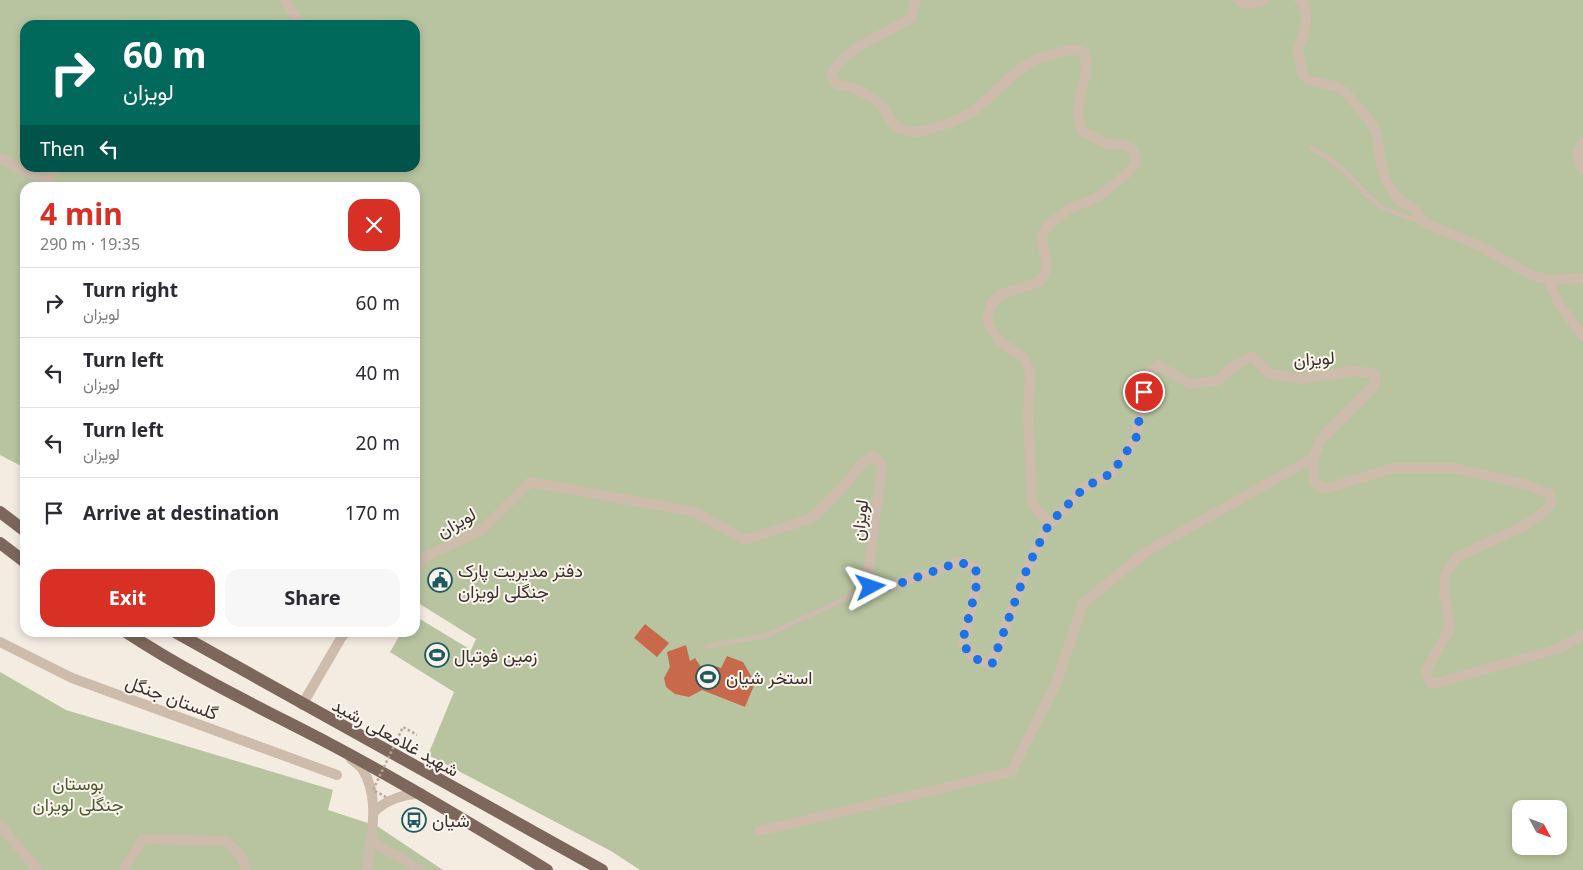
<!DOCTYPE html>
<meta charset="utf-8">
<style>
body{margin:0;font-family:"Noto Sans",Vazirmatn,sans-serif;background:#f7f7f7;color:#2b2b33;height:100vh;display:flex;flex-direction:column;font-size:19px;white-space:nowrap}
*{box-sizing:border-box;margin:0}
p{font-size:16px;color:#7c7c81}
.icon{flex:none;width:28px;height:28px;fill:none;stroke:currentColor;stroke-width:2;stroke-linecap:round;stroke-linejoin:round}
.map{position:relative;flex:1;overflow:hidden}
.side{position:absolute;left:20px;top:182px;width:400px;height:455px;display:flex;flex-direction:column;background:#fff;border-radius:15px;box-shadow:0 2px 8px #0003}
.side>*{flex:none}
.banner{position:absolute;left:20px;top:20px;width:400px;height:152px;border-radius:15px;box-shadow:0 2px 8px #0003;background:#00695c;color:#fff;overflow:hidden}
.needle{width:32px;rotate:131deg}
.tools{position:absolute;left:1512px;top:800px;display:grid;gap:10px}
.tools a{display:grid;place-items:center;width:55px;height:55px;border-radius:10px;background:#fff;box-shadow:0 2px 8px #0003;font-size:25px}
.pin{position:absolute;display:grid;place-items:center;width:42px;height:42px;color:#fff;margin:-21px;border:2px solid #fff;border-radius:50%;box-shadow:0 1px 5px #0007}
.me{position:absolute;width:55px;margin:-28px;rotate:85deg;stroke-linejoin:round;filter:drop-shadow(0 0 4px #0008)}
.turn{display:flex;align-items:center;gap:18px;height:105px;padding:0 20px;font-size:22px}
.turn .icon{width:65px;height:65px;stroke-width:2.5}
.turn b{display:block;font-size:35px;line-height:42px}
.then{display:flex;align-items:center;height:48px;padding:0 20px;background:#0003;gap:10px;font-size:19px}
.round{display:grid;place-items:center;flex:none;width:52px;height:52px;border-radius:15px;background:#f7f7f7}
.head{display:flex;align-items:center;justify-content:space-between;height:85px;padding:0 20px}
h1{font-size:30px;font-weight:700;line-height:38px;color:#d93025}
.primary-button{display:flex;gap:10px;margin-top:auto;padding:10px 20px}
.primary-button a{flex:1;height:58px;border-radius:15px;background:#d93025;color:#fff;font-size:20px;font-weight:700;line-height:58px;text-align:center}
.primary-button a+a{background:#f7f7f7;color:#2b2b33}
ul{padding:0;list-style:none}
li{display:flex;align-items:center;gap:15px;height:70px;padding:0 20px;border-top:1px solid #e1e1e2}
li div{flex:1}
li b{display:block;font-size:19px}
li em{font-style:normal}
.map>svg:first-child{display:block}
.green{fill:#b8c4a0;fill-rule:evenodd}
.building{fill:#c8694b}
.lines{fill:none;stroke-linecap:round;stroke-linejoin:round}
.lane{stroke:#cdbbac;stroke-width:5}
.street{stroke:#cdbbac;stroke-width:10}
.primary{stroke:#7d675c;stroke-width:12}
.path-bridge{stroke:#b9a596;stroke-width:2.5;stroke-dasharray:2.5 2.5;stroke-linecap:butt}
.route{stroke:#1a73e8;stroke-width:9;stroke-dasharray:0 16.2}
.labels{text-anchor:middle;dominant-baseline:central;stroke-width:4;stroke-linejoin:round;paint-order:stroke}
.street-label{font-size:18px;fill:#3b302b;stroke:#fbf5ee}
.poi-label{font-size:18px;fill:#3b302b;stroke:#fbf5ee;text-anchor:start}
.park-label{font-size:18px;fill:#4a5a2e;stroke:#fbf5ee}
</style>
<div class="map">
<svg width="1583" height="870" viewBox="0 0 1583 870">
<rect width="100%" height="100%" fill="#f4ebe1"/>
<g class="green">
<path d="M0 0H1583V870H640L611 851 428 755 454 692 390 652 401 633 415 632V616L471 650 476 639 415 601V188H25V468L0 455ZM25 25H415V168H25ZM1521 809H1559V846H1521Z"/>
<polygon points="0,672 66,710 333,790 328,810 377,826 443,870 0,870"/>
</g>
<g class="building">
<polygon points="645,624 669,643 657,657 634,638"/>
<polygon points="686,645 690,661 695,658 707,676 712,665 721,668 727,656 743,662 755,683 745,707 702,690 689,697 675,694 666,687 664,678 670,667 667,652"/>
</g>
<g class="lines">
<g class="lane">
<polyline points="1312,148 1326,156 1348,174 1367,195 1382,208 1424,223"/>
<polyline points="707,646 765,636 871,587"/>
</g>
<g class="street">
<polyline points="284,0 302,25"/>
<path d="M916 0 911 18C883 37 847 44 831 75L838 85 852 87 875 99 881 105 891 121 898 128 911 132H920L950 123 973 112 1020 69 1037 59 1068 50H1077L1084 53C1093 81 1069 100 1082 131L1107 144 1123 145 1132 149 1135 156V164L1131 170 1098 197 1069 209 1047 226 1042 238 1047 266 1044 275 1039 282 1002 294 992 303 987 318 990 328 1001 343 1023 357 1030 372 1028 417 1032 503 1049 524"/>
<path d="M1238 0C1245 6 1256 4 1264 0"/>
<polyline points="1299,0 1303,3 1306,13 1306,24 1298,50 1302,73 1308,80 1337,87 1345,92 1370,121 1377,135 1381,164 1387,183 1399,200 1414,209 1427,224 1480,246 1531,275 1548,280 1583,278"/>
<polyline points="1583,142 1577,154 1583,170"/>
<polyline points="0,158 26,172 47,178"/>
<polyline points="43,188 47,178 58,168"/>
<polyline points="1548,280 1559,304 1583,336"/>
<polyline points="415,566 427,556 482,530 530,482 695,512 745,540 812,518 843,487 863,462 874,456 882,465 868,574 871,587 889,587 959,562 976,567 976,589 963,643 973,658 992,664 1028,566 1049,524 1085,487 1112,473 1136,438 1146,377 1158,365 1190,384 1217,381 1233,367 1252,356 1269,373 1301,379 1354,371 1375,374 1375,385 1321,439 1313,458 1314,482 1325,489 1393,468 1453,468 1524,484 1550,494 1551,504 1539,516 1518,529 1457,557 1445,575 1444,595 1450,628 1426,671 1430,683 1437,683 1557,649 1583,635"/>
<polyline points="0,642 72,678 337,775"/>
<polyline points="302,705 341,638 346,632"/>
<path d="M351 759C355 762 360 766 363 770 376 791 374 818 371 841"/>
<path d="M374 812C387 799 403 795 421 793"/>
<polyline points="0,825 37,870"/>
<polyline points="759,831 1011,772 1057,681 1083,603 1146,552 1313,458"/>
<polyline points="124,870 143,839 227,841 243,859 245,870"/>
<polyline points="367,870 371,841 421,870"/>
</g>
<g class="primary">
<polyline points="0,512 25,531"/>
<polyline points="0,543 25,562"/>
<path d="M126 632C191 675 261 708 330 744 404 783 475 826 547 870"/>
<polyline points="175,632 602,870"/>
</g>
<polyline class="path-bridge" points="386,797 373,790 403,727 417,735"/>
</g>
<g class="lines">
<polyline class="route" points="871,587 890,587 959,562 976,568 976,589 962,643 973,658 992,664 1028,566 1049,524 1085,487 1112,473 1136,438 1144,392"/>
</g>
<defs>
<g id="civic-ring" transform="scale(1.25)"><circle r="9.5" fill="#fbf5ee" stroke="#1f5a5e" stroke-width="1.5"/><path d="M-.6-6.5H3V-4.5H.6V-3L4-1V1h2V6H-6V1h2V-1L-.6-3ZM-1.2 2.5V6h2.4V2.5Z" fill="#1f5a5e"/></g>
<g id="stadium-ring" transform="scale(1.25)"><circle r="9.5" fill="#fbf5ee" stroke="#1f5a5e" stroke-width="1.5"/><path d="M0-5a6.5 5 0 1 0 0 10a6.5 5 0 1 0 0-10ZM-3.5-1.8h7v3.6h-7Z" fill="#1f5a5e"/></g>
<g id="bus-ring" transform="scale(1.25)"><circle r="9.5" fill="#fbf5ee" stroke="#1f5a5e" stroke-width="1.5"/><path d="M-5-6H5V4H4V6H2V4H-2V6H-4V4H-5ZM-3.5-4V0h7V-4ZM-3.5 1.2v1.5H-2V1.2ZM2 1.2v1.5H3.5V1.2Z" fill="#1f5a5e"/></g>
</defs>
<g fill-rule="evenodd">
<use href="#civic-ring" x="440" y="580"/>
<use href="#stadium-ring" x="437" y="655"/>
<use href="#stadium-ring" x="708" y="677"/>
<use href="#bus-ring" x="414" y="820"/>
</g>
<g class="labels">
<g class="street-label">
<text transform="translate(1314 358) rotate(-4)">لویزان</text>
<text transform="translate(859 520) rotate(-83)">لویزان</text>
<text transform="translate(456 522) rotate(-29)">لویزان</text>
<text transform="translate(172 697) rotate(20)">گلستان جنگل</text>
<text transform="translate(396 737) rotate(29)">شهید غلامعلی رشید</text>
</g>
<g class="poi-label">
<text x="458" y="570">دفتر مدیریت پارک<tspan x="458" dy="21">جنگلی لویزان</tspan></text>
<text x="454" y="655">زمین فوتبال</text>
<text x="726" y="677">استخر شیان</text>
<text x="432" y="820">شیان</text>
</g>
<g class="park-label">
<text x="78" y="783">بوستان<tspan x="78" dy="21">جنگلی لویزان</tspan></text>
</g>
</g>
</svg>
<div class="tools">
<a><svg class="needle" viewBox="-14 -14 28 28"><path d="M0-13l5 13h-10z" fill="#e53935"/><path d="M0 13l5-13h-10z" fill="#7c7c81"/></svg></a>
</div>
<div class="pin" style="left:1144px;top:392px;background:#d93025"><svg class="icon" aria-label="arrive" viewBox="0 0 24 24"><path d="M6 21V4h12l-3 4 3 4H6"/></svg></div>
<svg class="me" style="left:871px;top:587px" viewBox="-20 -20 40 40"><path d="M0-17L14 15 0 8-14 15z" fill="#1a73e8" stroke="#fff" stroke-width="4"/></svg>
<div class="banner">
<div class="turn"><svg class="icon" aria-label="right" viewBox="0 0 24 24"><path d="M7 20v-9h11M14 6l5 5-5 5"/></svg><div><b>60 m</b>لویزان</div></div>
<div class="then">Then<svg class="icon" aria-label="left" viewBox="0 0 24 24"><path d="M17 20v-9H6M10 6l-5 5 5 5"/></svg></div>
</div>
<section class="side">
<div class="head"><div><h1>4 min</h1><p>290 m · 19:35</p></div><a class="round" style="background:#d93025;color:#fff"><svg class="icon" aria-label="close" viewBox="0 0 24 24"><path d="M6 6l12 12M18 6L6 18"/></svg></a></div>
<ul>
<li><svg class="icon" aria-label="right" viewBox="0 0 24 24"><path d="M7 20v-9h11M14 6l5 5-5 5"/></svg><div><b>Turn right</b><p>لویزان</p></div><em>60 m</em></li>
<li><svg class="icon" aria-label="left" viewBox="0 0 24 24"><path d="M17 20v-9H6M10 6l-5 5 5 5"/></svg><div><b>Turn left</b><p>لویزان</p></div><em>40 m</em></li>
<li><svg class="icon" aria-label="left" viewBox="0 0 24 24"><path d="M17 20v-9H6M10 6l-5 5 5 5"/></svg><div><b>Turn left</b><p>لویزان</p></div><em>20 m</em></li>
<li><svg class="icon" aria-label="arrive" viewBox="0 0 24 24"><path d="M6 21V4h12l-3 4 3 4H6"/></svg><div><b>Arrive at destination</b></div><em>170 m</em></li>
</ul>
<div class="primary-button"><a>Exit</a><a>Share</a></div>
</section>
</div>
